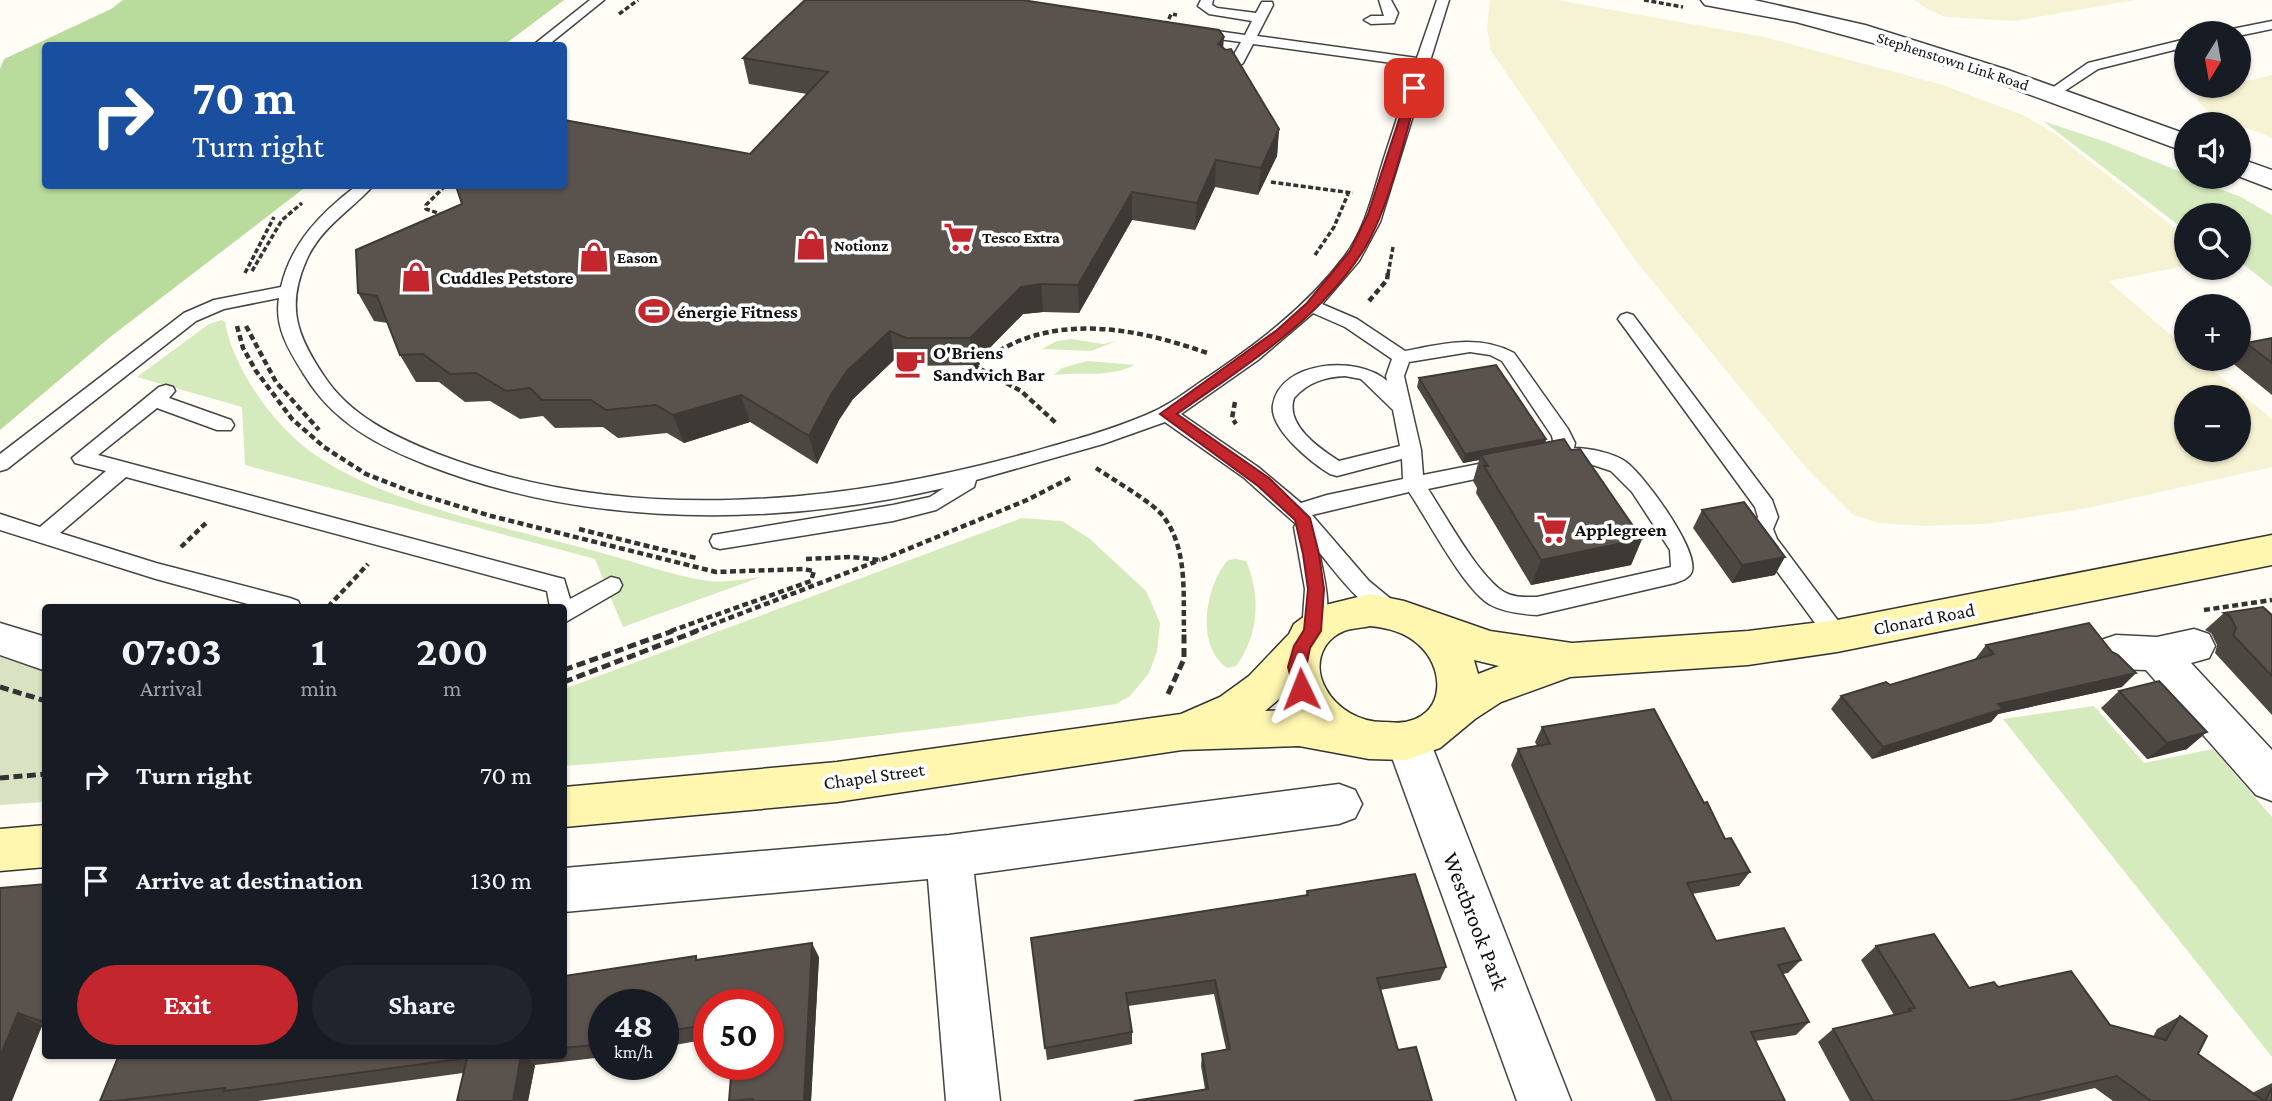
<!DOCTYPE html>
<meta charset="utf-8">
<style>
body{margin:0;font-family:"Crimson Pro",serif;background:#20242c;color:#f1f3f6;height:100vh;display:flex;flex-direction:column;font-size:26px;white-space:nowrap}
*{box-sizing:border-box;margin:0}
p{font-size:23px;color:#9ea1a6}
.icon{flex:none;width:38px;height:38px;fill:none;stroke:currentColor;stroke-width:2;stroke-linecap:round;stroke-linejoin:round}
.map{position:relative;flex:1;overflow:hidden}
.sheet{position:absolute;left:42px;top:604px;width:525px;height:455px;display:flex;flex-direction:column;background:#171b24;border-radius:7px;box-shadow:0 2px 5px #0004}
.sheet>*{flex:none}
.hud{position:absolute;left:42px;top:42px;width:525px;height:147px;border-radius:7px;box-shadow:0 2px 5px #0004;background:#1a4fa0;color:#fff;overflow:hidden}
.needle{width:46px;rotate:191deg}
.buttons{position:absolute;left:2174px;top:21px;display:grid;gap:14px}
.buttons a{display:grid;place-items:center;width:77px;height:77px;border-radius:50%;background:#171b24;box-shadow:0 2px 5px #0004;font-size:35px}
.speed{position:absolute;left:588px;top:989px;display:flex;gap:14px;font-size:35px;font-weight:700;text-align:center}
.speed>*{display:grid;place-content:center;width:91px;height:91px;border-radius:50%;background:#171b24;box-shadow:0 2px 5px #0004;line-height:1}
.speed small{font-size:18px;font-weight:400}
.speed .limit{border:10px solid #d22;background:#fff;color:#111}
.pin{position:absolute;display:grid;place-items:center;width:60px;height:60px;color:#fff;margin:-30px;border-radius:14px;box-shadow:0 4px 10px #0006}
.me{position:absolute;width:77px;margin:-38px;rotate:358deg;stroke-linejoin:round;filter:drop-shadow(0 0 5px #0008)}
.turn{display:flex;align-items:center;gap:24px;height:147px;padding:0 35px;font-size:32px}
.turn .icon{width:91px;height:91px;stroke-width:2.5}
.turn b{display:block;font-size:49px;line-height:60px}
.eta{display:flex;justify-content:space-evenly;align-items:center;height:119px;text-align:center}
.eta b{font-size:42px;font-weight:700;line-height:49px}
.button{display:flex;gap:14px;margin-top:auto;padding:14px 35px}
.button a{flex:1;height:80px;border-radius:42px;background:#c4262e;color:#fff;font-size:28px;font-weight:700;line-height:80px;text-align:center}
.button a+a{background:#20242c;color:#f1f3f6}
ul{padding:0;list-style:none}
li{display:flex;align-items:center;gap:21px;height:105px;padding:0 35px}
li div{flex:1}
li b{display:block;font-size:26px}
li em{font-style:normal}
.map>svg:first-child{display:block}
.farmland{fill:#f6f3d4;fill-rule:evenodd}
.green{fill:#d5ebbd}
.forest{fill:#b9dc9c}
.cemetery{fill:#d9e3c4}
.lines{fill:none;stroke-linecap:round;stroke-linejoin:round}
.service-casing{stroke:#444;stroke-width:3}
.minor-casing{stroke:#444;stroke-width:3}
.tertiary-casing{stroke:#444;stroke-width:3}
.secondary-casing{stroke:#333;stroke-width:3}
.path-far2{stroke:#333;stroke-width:3.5;stroke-dasharray:5 2.5;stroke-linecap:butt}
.path-far1{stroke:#333;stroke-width:4.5;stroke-dasharray:6 3.5;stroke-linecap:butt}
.path{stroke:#333;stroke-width:5;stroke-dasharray:9 4.5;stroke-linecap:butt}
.service{fill:#fff;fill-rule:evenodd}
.minor{fill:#fff;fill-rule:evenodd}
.tertiary{fill:#fff;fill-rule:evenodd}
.secondary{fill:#fff6b0;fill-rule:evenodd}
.wall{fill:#4d4742}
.shaded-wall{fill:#3f3936}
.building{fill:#5a524d;stroke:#3f3936;stroke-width:2}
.route{fill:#c4262e;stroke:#7f191e;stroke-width:2}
.labels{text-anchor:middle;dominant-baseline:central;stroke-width:7;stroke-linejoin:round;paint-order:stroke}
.far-street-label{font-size:16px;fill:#111;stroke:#fff}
.far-poi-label{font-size:16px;font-weight:bold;fill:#111;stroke:#fff;text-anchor:start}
.poi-label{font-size:19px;font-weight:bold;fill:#111;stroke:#fff;text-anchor:start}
.street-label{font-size:19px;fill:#111;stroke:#fff}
.near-street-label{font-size:23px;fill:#111;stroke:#fff}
</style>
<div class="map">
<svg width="2272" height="1101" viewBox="0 0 2272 1101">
<rect width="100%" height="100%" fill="#fffdf5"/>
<g class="farmland">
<path d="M1490 0H1557L1764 37 1943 85 2023 115 2054 133 2186 237V266L2108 281 2186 348V359H2199L2272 419V467L2088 508 1986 524 1923 526 1879 523 1853 515 1808 470 1635 260 1491 51 1487 28ZM2186 397H2238V450H2186Z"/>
<polygon points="1914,0 2135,0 2015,21 1946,17 1929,10"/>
<polygon points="2272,75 2272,138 2210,113 2197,100 2204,91 2238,86 2238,83"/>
</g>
<g class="green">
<polygon points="2043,121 2106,142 2186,174 2186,177 2239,196 2272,215 2272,287 2243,264 2238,264 2238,215 2186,215 2186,231"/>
<path d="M222 320 225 322C234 370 272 423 311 452 381 503 511 529 595 551 632 561 670 575 708 581 724 583 744 579 761 577L623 627 595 559 245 465 242 407 137 377 209 324Z"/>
<polygon points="1071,339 1103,344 1117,341 1091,351 1042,349 1057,341"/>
<path d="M1087 361 1135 365C1104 379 1086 371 1054 375L1062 368Z"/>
<path d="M1022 518 1062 521 1090 539 1146 591 1160 623 1157 651 1149 673 1130 696 1116 704C932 731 749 752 564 766V689Z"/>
<path d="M1236 559 1246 561C1261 596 1259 635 1236 666L1227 668C1195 646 1205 586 1228 560Z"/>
<polygon points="2094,706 2144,763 2213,749 2272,817 2272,1057 2003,719"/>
</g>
<polygon class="forest" points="123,0 564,0 504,45 46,46 46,186 307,186 109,338 0,430 0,69 4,59 111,9"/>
<polygon class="cemetery" points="0,656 45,672 45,802 0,805"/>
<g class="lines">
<g class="service-casing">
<g id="service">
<polygon points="590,0 604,0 547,46 532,46"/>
<path d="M1201 0H1213L1212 5 1217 8 1256 13 1262 2H1272L1273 5 1257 36 1417 58 1437 0H1449L1380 222 1359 261 1322 304 1357 319 1405 351C1443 344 1478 334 1514 353L1568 429 1575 443 1574 448C1589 448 1614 453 1626 462 1645 476 1698 549 1692 571 1690 578 1681 581 1675 583L1537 615C1521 614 1503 612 1489 604 1463 588 1428 520 1409 492L1312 515 1369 581 1397 604 1400 610 1397 616C1372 624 1334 570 1319 552 1324 577 1334 613 1321 637L1313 640 1305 637 1302 631 1305 589 1294 527 1296 524 1243 477 1165 422 1103 444 976 480 974 487 936 510 893 521 720 549 713 547 710 541 713 535 893 505 930 497 944 488C777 527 588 528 427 465 378 446 333 422 305 376 290 352 274 328 279 298L224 309 196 321 7 469 0 471V454L184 313 214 300 281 287C291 243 321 213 356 186H373C350 211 320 228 306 261 286 307 297 336 324 376 350 416 395 437 438 454 624 526 839 505 1028 453 1067 442 1108 431 1146 415 1166 407 1182 395 1199 383 1253 347 1306 308 1345 256 1367 226 1374 189 1385 155 1395 125 1404 96 1414 66L1253 44 1243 63 1231 73H1221L1219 70 1232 58 1241 42 1196 36 1189 32 1196 28 1245 35 1252 21 1209 14 1198 6ZM1313 313 1345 327 1392 359 1386 376 1387 381C1359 355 1280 360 1273 405 1269 429 1312 463 1330 474L1337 476 1402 459 1403 479 1327 495 1301 503 1258 467 1181 414 1258 360ZM1470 352 1490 355 1502 361 1552 436 1555 449 1549 451 1546 456 1549 461 1584 462 1611 471 1632 492 1670 550 1671 567 1537 597C1526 597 1514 598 1504 592 1478 576 1446 516 1428 489L1504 473 1511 471 1514 466 1511 461 1504 459 1423 475 1421 450 1404 376 1409 362ZM1345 376 1361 379 1393 410 1400 446 1339 461C1319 448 1285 425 1294 398 1308 382 1325 377 1345 376Z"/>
<polygon points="1379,0 1391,0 1398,13 1394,23 1371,24 1364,20 1371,16 1384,16"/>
<polygon points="2272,21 2272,29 2238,36 2238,33 2225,33 2227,30"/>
<polygon points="2186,39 2186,47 2098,69 2057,96 2052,97 2045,93 2088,63"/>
<polygon points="1627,313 1633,315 1772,500 1778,517 1773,529 1777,539 1845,630 1848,636 1845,642 1837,645 1829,642 1760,548 1753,529 1758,517 1755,507 1621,323 1618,319 1621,315"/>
<polygon points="166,385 173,387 175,391 169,398 231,420 234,425 231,430 217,430 157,408 98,455 556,577 564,579 570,599 611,577 619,579 622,585 619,591 564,623 564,607 550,607 547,591 126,477 60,533 156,563 290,598 298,601 301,607 259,607 156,579 0,530 0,514 40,527 106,471 75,463 72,458 159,387"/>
</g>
</g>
<g class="minor-casing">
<g id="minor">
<polygon points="0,623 46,637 46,671 0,655"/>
<polygon points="2194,629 2209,634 2215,646 2209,658 2191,663 2272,750 2272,801 2256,795 2146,670 2116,669 2101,664 2095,652 2101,640 2116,635 2157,637"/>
<polygon points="1408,722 1423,728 1430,741 1571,1101 1517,1101 1386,741 1393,728"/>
<polygon points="1339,784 1355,790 1362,804 1355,818 1339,824 974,874 1000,1101 946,1101 928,879 564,912 564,868 949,835"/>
</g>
</g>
<g class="tertiary-casing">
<g id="tertiary">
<polygon points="1701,0 1754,0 1865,25 2008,70 2186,134 2186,152 1990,80 1895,49 1796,22 1705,5"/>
<polygon points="2238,158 2272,170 2272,189 2238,176"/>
</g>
</g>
<g class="secondary-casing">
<g id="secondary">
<path d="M2272 535V565L1837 652 1748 665 1570 677 1501 702 1475 719 1440 748 1406 760 1369 759 1299 746 1182 750 837 802 564 827V787L837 762 1181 714 1220 697 1249 676 1289 634 1294 624 1317 607 1370 594 1404 601 1490 631 1572 643 1748 631 1837 620ZM1370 626C1388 628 1405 632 1419 645 1443 666 1447 711 1409 721 1401 724 1391 722 1383 722 1360 722 1337 709 1326 689 1313 667 1320 641 1344 631 1352 628 1362 628 1370 626ZM1474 660 1499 666 1478 674ZM1285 694 1294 710 1265 711Z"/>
<polygon points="46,825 46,867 0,871 0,829"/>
</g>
</g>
<g class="path-far2">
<polyline points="1644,0 1683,7"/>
<polyline points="619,14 638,0"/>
<polyline points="1166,26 1171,14 1177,15"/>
<polyline points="1271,182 1353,193"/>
<polyline points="444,215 426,209 426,205 445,186"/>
<polyline points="1315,255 1334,227 1348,194"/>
<polyline points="252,271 282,220 302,203"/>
<polyline points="245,273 274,217"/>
<polyline points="1388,274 1393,247"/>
</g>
<g class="path-far1">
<polyline points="1369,301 1387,280 1388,272"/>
<polyline points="237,326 243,348 256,371 292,419 324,447 366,474 412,492 491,516 716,572 803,569 814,571 811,581 668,632"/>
<polyline points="246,326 276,382 319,430"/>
<polyline points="973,365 1021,391 1056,423"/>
<path d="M974 365C991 356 1008 344 1027 338 1085 318 1151 333 1207 353"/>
<polyline points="1235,402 1232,418 1236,424"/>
<path d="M1096 468C1112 479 1152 502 1163 516 1188 549 1183 593 1184 632"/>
<polyline points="579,529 696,558"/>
<polyline points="181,547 207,522"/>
<polyline points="806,559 851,557 881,560 1027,500 1070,478"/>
<polyline points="328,607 368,564"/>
<polyline points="2204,610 2272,600"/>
<polyline points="693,632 880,560"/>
</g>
<g class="path">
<polyline points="564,670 673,631"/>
<polyline points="564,682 697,631"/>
<polyline points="0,687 46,701"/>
<polyline points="1168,694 1184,659 1184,631"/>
<polyline points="0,778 46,774"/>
</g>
<use href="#service" class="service"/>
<use href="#minor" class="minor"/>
<use href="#tertiary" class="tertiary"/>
<use href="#secondary" class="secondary"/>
</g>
<g class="wall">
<polygon points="1223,48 1279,129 1277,156 1258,195 1215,187 1195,230 1132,220 1079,313 1043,312 1023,314 973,365 911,366 895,359 853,399 839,420 817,464 750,422 684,443 667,433 618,438 603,427 555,428 543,416 520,419 490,401 465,402 439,382 416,382 400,355 388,323 374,321 358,293 750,154 807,94 749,84 743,58"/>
<polygon points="2272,338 2272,395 2230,361 2232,359 2238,359 2238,352 2246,343"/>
<polygon points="1419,378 1546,439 1545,443 1571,450 1642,539 1631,565 1531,585 1476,493 1477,488 1473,481 1479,460 1463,463 1417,387"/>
<polygon points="1702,510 1775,575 1732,583 1693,528"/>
<polygon points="2224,613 2272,615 2272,715 2215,653 2217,645 2211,633 2205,630"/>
<polygon points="1986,645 2122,687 1998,714 1991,722 1872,759 1831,709 1841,696 1890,685 1976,660 1975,659"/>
<polygon points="2119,691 2187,749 2147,759 2101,708"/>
<polygon points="1542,727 1704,803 1725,839 1750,872 1739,886 1692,894 1716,941 1801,960 1788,973 1783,974 1809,1022 1796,1035 1755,1041 1785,1101 1656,1101 1511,765 1518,749 1537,746 1535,742"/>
<polygon points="46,884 46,1027 42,1026 0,1101"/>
<polygon points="1307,891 1446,967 1440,980 1380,990 1398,1050 1205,1089 1201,1066 1202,1054 1226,1049 1214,994 1128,1006 1132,1032 1132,1044 1047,1060 1031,938 1306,895"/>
<polygon points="1876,946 1969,988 1998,987 2110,1025 2153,1037 2157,1029 2180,1016 2198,1054 2252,1093 2272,1083 2272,1101 2113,1101 2095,1088 2039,1101 1850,1101 1818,1042 1833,1029 1894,1015 1861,960"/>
<polygon points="819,957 811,1101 729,1101 768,1004 709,1004 709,1039 663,1047 663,1004 604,1004 604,1057 535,1065 528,1101 457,1101 463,1073 258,1101 100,1101 119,1055 564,1055 564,976 699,959"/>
</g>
<g class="shaded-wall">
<polygon points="1224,37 1222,63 1218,44"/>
<polygon points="1279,129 1277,156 1258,195 1261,168"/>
<polygon points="1216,160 1215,187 1195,230 1197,203"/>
<polygon points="1132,192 1132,220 1079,313 1078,285"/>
<polygon points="1041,284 1043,312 1023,314 973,365 970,338 1021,287"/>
<polygon points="890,331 895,359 853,399 839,420 817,464 809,436 832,393 847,371"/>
<polygon points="741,395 750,422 684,443 673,415"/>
<polygon points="1546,439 1543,449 1481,455 1479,460 1463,463 1465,454"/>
<polygon points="1642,539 1631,565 1531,585 1541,560"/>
<polygon points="1785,557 1775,575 1732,583 1742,565"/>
<polygon points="2136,673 2122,687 1998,714 1991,722 1872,759 1883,747 1998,704"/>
<polygon points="2207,732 2187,749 2147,759 2167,743"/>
<polygon points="812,943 819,957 811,1101 804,1101"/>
<polygon points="18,1013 42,1026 12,1101 0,1101 0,1056"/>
<polygon points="521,1055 524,1055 535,1065 528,1101 513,1101"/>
</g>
<g class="building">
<polygon points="805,0 1022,0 1219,30 1224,37 1218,44 1226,50 1231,49 1279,129 1261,168 1216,160 1197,203 1132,192 1078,285 1041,284 1021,287 970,338 906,338 890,331 847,371 832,393 809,436 741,395 673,415 656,405 606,410 591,400 542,400 530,388 506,391 476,373 450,374 423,354 400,355 377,296 358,293 356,250 462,204 456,186 564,186 564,120 750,154 828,72 743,58"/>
<polygon points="2272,338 2272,363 2246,343"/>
<polygon points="1496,365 1546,439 1465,454 1419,378"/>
<polygon points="1564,439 1571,450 1580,449 1642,539 1541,560 1484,466 1488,466 1481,455"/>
<polygon points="1744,502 1785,557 1742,565 1702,510"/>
<polygon points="2263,607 2272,615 2272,676 2233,635 2236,628 2230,616 2224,613"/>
<polygon points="2089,623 2112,652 2118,655 2136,673 1998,704 2003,709 1883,747 1841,696 1886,682 1890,685 1994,654 1986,645"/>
<polygon points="2159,681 2207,732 2167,743 2119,691"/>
<polygon points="1654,709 1704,803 1707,802 1725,839 1731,838 1750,872 1687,883 1716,941 1784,928 1801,960 1778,965 1809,1022 1751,1032 1785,1101 1672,1101 1518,749 1550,744 1542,727"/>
<polygon points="1415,874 1446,967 1377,978 1398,1050 1416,1047 1432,1101 1134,1101 1208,1089 1202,1054 1230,1049 1215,980 1126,993 1132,1032 1045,1048 1031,938 1308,895 1307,891"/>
<polygon points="46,884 46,1023 18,1013 0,1056 0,888"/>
<polygon points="1934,934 1969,988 1994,982 1998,987 2071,971 2110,1025 2166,1040 2180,1016 2207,1036 2198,1054 2264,1101 2151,1101 2117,1076 2008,1101 1873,1101 1833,1029 1911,1011 1909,1009 1915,1008 1876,946"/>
<polygon points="812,943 804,1101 753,1101 753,1099 729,1101 732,1064 768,1064 768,1004 709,1004 709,1029 706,1029 706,1025 663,1032 663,1004 604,1004 604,1044 564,1048 564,976 696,956 696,960"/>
<polygon points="119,1055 521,1055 513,1101 457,1101 467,1058 224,1091 225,1088 115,1101 100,1101"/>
<polygon points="2272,1088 2272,1101 2265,1101"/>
</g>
<path class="route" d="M1410 86 1419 88C1405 136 1388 214 1361 254 1316 323 1243 367 1177 414L1269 478 1310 518 1319 554 1324 589 1321 631 1310 648 1306 667 1310 689 1307 694 1301 696 1295 694 1288 667 1294 646 1304 630 1308 589 1303 554 1295 520 1258 486 1160 414 1277 330 1307 303 1350 251 1368 214Z"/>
<defs>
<g id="supermarket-bare" transform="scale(2.415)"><path d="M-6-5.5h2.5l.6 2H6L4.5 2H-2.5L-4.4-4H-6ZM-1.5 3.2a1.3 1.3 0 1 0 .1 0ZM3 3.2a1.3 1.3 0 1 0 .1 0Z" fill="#c4262e" stroke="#fff" stroke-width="2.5" paint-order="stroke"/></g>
<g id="shop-bare" transform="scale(2.415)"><path d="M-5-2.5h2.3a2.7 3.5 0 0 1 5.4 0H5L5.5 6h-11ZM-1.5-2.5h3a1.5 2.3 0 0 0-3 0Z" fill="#c4262e" stroke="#fff" stroke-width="2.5" paint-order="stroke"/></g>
<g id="stadium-bare" transform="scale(2.415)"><path d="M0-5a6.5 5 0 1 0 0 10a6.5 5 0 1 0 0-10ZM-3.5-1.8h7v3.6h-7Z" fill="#c4262e" stroke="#fff" stroke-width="2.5" paint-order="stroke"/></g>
<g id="cafe-bare" transform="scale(2.415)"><path d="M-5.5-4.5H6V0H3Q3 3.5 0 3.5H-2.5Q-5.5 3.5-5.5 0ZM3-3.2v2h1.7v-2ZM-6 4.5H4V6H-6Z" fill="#c4262e" stroke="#fff" stroke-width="2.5" paint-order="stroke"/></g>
</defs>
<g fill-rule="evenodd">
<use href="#supermarket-bare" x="959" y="237"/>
<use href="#shop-bare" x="811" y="245"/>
<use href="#shop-bare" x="594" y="257"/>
<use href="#shop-bare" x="416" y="277"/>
<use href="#stadium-bare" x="654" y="311"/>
<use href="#cafe-bare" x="910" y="363"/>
<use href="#supermarket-bare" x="1552" y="529"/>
</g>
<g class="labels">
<g class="far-street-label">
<text transform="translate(1953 61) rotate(18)">Stephenstown Link Road</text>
</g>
<g class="far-poi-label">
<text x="982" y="237">Tesco Extra</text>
<text x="834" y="245">Notionz</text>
<text x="617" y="257">Eason</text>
</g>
<g class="poi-label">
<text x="439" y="277">Cuddles Petstore</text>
<text x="677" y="311">énergie Fitness</text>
<text x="933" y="352">O'Briens<tspan x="933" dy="22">Sandwich Bar</tspan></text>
<text x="1575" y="529">Applegreen</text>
</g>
<g class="street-label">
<text transform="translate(1924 619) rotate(-11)">Clonard Road</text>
<text transform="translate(874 776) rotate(-8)">Chapel Street</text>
</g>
<g class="near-street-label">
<text transform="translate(1476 921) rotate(69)">Westbrook Park</text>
</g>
</g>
</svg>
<div class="buttons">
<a><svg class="needle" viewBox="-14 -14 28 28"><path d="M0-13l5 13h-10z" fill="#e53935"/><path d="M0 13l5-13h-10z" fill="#9ea1a6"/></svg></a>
<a><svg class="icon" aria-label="sound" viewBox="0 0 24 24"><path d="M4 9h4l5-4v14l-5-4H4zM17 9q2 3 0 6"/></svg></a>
<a><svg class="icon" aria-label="search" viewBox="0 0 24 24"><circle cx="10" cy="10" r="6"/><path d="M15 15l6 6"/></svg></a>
<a>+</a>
<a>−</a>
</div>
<div class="speed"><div>48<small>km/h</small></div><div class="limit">50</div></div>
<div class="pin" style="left:1414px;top:88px;background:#d93025"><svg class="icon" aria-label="arrive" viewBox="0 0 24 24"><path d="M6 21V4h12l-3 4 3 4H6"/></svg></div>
<svg class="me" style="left:1301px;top:689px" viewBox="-20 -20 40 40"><path d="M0-17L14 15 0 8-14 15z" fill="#c4262e" stroke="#fff" stroke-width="4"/></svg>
<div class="hud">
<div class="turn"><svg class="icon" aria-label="right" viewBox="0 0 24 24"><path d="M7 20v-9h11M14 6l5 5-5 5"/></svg><div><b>70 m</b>Turn right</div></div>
</div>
<section class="sheet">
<div class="eta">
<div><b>07:03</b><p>Arrival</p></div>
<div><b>1</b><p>min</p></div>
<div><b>200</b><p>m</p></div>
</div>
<ul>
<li><svg class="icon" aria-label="right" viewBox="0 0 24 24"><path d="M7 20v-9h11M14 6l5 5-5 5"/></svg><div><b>Turn right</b></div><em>70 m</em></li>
<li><svg class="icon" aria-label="arrive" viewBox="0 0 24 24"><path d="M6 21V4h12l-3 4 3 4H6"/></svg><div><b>Arrive at destination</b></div><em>130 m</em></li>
</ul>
<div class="button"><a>Exit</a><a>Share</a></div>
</section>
</div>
